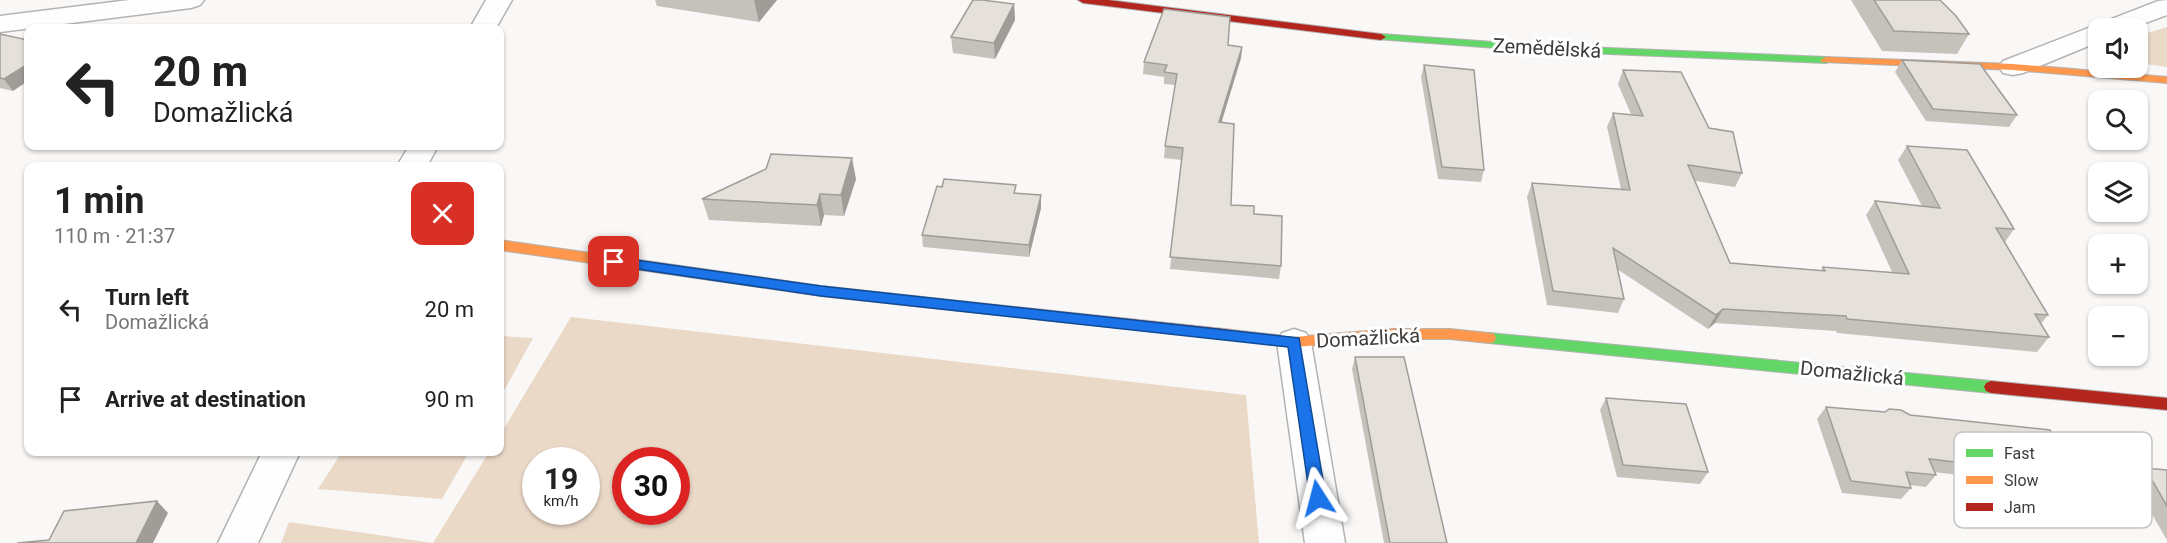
<!DOCTYPE html>
<meta charset="utf-8">
<style>
body{margin:0;font-family:Roboto,sans-serif;background:#f6f6f6;color:#222;height:100vh;display:flex;flex-direction:column;font-size:22px;white-space:nowrap}
*{box-sizing:border-box;margin:0}
p{font-size:20px;color:#767676}
.icon{flex:none;width:33px;height:33px;fill:none;stroke:currentColor;stroke-width:2;stroke-linecap:round;stroke-linejoin:round}
.map{position:relative;flex:1;overflow:hidden}
.side{position:absolute;left:24px;top:162px;width:480px;height:294px;display:flex;flex-direction:column;background:#fff;border-radius:12px;box-shadow:0 2px 4px #0004}
.side>*{flex:none}
.top-card{position:absolute;left:24px;top:24px;width:480px;height:126px;border-radius:12px;box-shadow:0 2px 4px #0004;background:#fff;color:#222;overflow:hidden}
.controls{position:absolute;left:2088px;top:18px;display:grid;gap:12px}
.controls a{display:grid;place-items:center;width:60px;height:60px;border-radius:12px;background:#fff;box-shadow:0 2px 4px #0004;font-size:30px}
.speed{position:absolute;left:522px;top:447px;display:flex;gap:12px;font-size:30px;font-weight:700;text-align:center}
.speed>*{display:grid;place-content:center;width:78px;height:78px;border-radius:50%;background:#fff;box-shadow:0 2px 4px #0004;line-height:1}
.speed small{font-size:15px;font-weight:400}
.speed .limit{border:9px solid #d22;background:#fff;color:#111}
.pin{position:absolute;display:grid;place-items:center;width:51px;height:51px;color:#fff;margin:-26px;border-radius:12px;box-shadow:0 3px 9px #0006}
.me{position:absolute;width:66px;margin:-33px;rotate:351deg;stroke-linejoin:round;filter:drop-shadow(0 0 4px #0008)}
.turn{display:flex;align-items:center;gap:21px;height:126px;padding:0 30px;font-size:27px}
.turn .icon{width:78px;height:78px;stroke-width:2.5}
.turn b{display:block;font-size:42px;line-height:51px}
.round{display:grid;place-items:center;flex:none;width:63px;height:63px;border-radius:12px;background:#f6f6f6}
.headline{display:flex;align-items:center;justify-content:space-between;height:102px;padding:0 30px}
h1{font-size:36px;font-weight:700;line-height:45px}
ul{padding:0;list-style:none}
li{display:flex;align-items:center;gap:18px;height:90px;padding:0 30px}
li div{flex:1}
li b{display:block;font-size:22px}
li em{font-style:normal}
.map>svg:first-child{display:block}
.green{fill:#ebd9c8;fill-rule:evenodd}
.lines{fill:none;stroke-linecap:round;stroke-linejoin:round}
.street-casing{stroke:#b4b3b2;stroke-width:3}
.fast-casing{stroke:#b4b3b2;stroke-width:2}
.slow-casing{stroke:#b4b3b2;stroke-width:2}
.jam-casing{stroke:#b4b3b2;stroke-width:2}
.street{fill:#fefefe;fill-rule:evenodd}
.fast{fill:#63d668;fill-rule:evenodd}
.slow{fill:#ff974d;fill-rule:evenodd}
.jam{fill:#b3261e;fill-rule:evenodd}
.wall{fill:#c5c1bb}
.shaded-wall{fill:#a09d99}
.building{fill:#e5e0da;stroke:#a09d99;stroke-width:1.5}
.route{fill:#1a73e8;stroke:#114b97;stroke-width:1.5}
.labels{text-anchor:middle;dominant-baseline:central;stroke-width:6;stroke-linejoin:round;paint-order:stroke}
.street-label{font-size:20px;fill:#3d3c3a;stroke:#fff}
.key{fill:#fff;stroke:#c5c4c4;stroke-width:1.5}
.key-label{font-size:16px;fill:#3d3c3a}
</style>
<div class="map">
<svg width="2167" height="543" viewBox="0 0 2167 543">
<rect width="100%" height="100%" fill="#faf8f6"/>
<g class="green">
<polygon points="2167,27 2167,67 2139,63 2138,36"/>
<path d="M571 317 1246 395 1259 543H433L489 452H500V435ZM536 460H586V512H536ZM626 460H676V512H626Z"/>
<polygon points="500,336 533,338 500,398"/>
<polygon points="342,452 469,452 442,499 318,489"/>
<polygon points="289,522 433,543 281,543"/>
</g>
<g class="lines">
<g class="street-casing">
<g id="street">
<polygon points="129,0 204,0 200,5 191,8 0,32 0,16"/>
<polygon points="486,0 512,0 496,28 470,28"/>
<polygon points="2167,0 2167,15 2132,28 2098,28 2098,42 2023,73 2013,75 2003,73 1999,67 2003,61 2158,1"/>
<polygon points="409,146 438,146 427,166 397,166"/>
<polygon points="1294,329 1306,333 1311,342 1345,543 1305,543 1277,342 1282,333"/>
<polygon points="262,452 300,452 258,543 218,543"/>
</g>
</g>
<g class="fast-casing">
<g id="fast">
<polygon points="1381,34 1535,45 1826,57 1832,60 1826,63 1535,51 1377,39 1377,35"/>
<polygon points="1489,333 1991,381 1996,383 1998,387 1996,391 1991,393 1489,343 1484,342 1482,338 1484,334"/>
</g>
</g>
<g class="slow-casing">
<g id="slow">
<polygon points="1826,57 2013,64 2167,77 2167,83 2013,70 1822,62 1820,60"/>
<polygon points="500,240 821,286 960,301 965,302 967,306 965,310 960,311 821,296 500,250"/>
<polygon points="1224,329 1294,337 1392,329 1450,329 1489,333 1494,334 1496,338 1494,342 1489,343 1450,339 1392,339 1294,347 1219,338 1217,334 1219,330"/>
</g>
</g>
<g class="jam-casing">
<g id="jam">
<polygon points="1078,0 1108,0 1381,34 1386,37 1381,40 1083,3"/>
<polygon points="960,301 1224,329 1229,330 1231,334 1229,338 1224,339 960,311 955,310 953,306 955,302"/>
<polygon points="1991,381 2167,398 2167,410 1991,393 1986,391 1984,387 1986,383"/>
</g>
</g>
<use href="#street" class="street"/>
<use href="#fast" class="fast"/>
<use href="#slow" class="slow"/>
<use href="#jam" class="jam"/>
</g>
<g class="wall">
<polygon points="655,0 777,0 759,22 657,6"/>
<polygon points="1851,0 1940,0 1969,34 1957,54 1882,51"/>
<polygon points="1014,4 1015,20 995,59 953,53 951,37"/>
<polygon points="0,34 13,91 0,88"/>
<polygon points="1228,45 1242,47 1241,58 1221,122 1231,205 1254,214 1281,266 1279,279 1170,269 1182,160 1164,158 1165,146 1175,85 1164,84 1164,77 1143,74 1144,62"/>
<polygon points="1902,60 2017,115 2009,127 1926,121 1895,72"/>
<polygon points="1424,65 1484,170 1481,182 1438,179 1421,77"/>
<polygon points="1623,70 1709,128 1742,173 1735,187 1695,181 1730,263 1821,270 1823,267 1892,272 1866,215 1875,201 1922,206 1898,160 1907,146 2014,229 2005,242 2048,315 2041,324 2049,337 2037,352 1837,333 1836,331 1715,323 1708,329 1617,269 1624,299 1618,313 1547,305 1527,197 1532,183 1621,189 1607,127 1613,113 1631,114 1618,84"/>
<polygon points="856,179 844,216 824,215 821,226 709,220 702,199"/>
<polygon points="1016,193 1041,208 1029,257 923,247 922,235"/>
<polygon points="1355,357 1447,543 1384,543 1352,369"/>
<polygon points="1606,398 1708,472 1700,484 1617,477 1600,410"/>
<polygon points="1826,407 1910,415 2075,476 2063,488 1934,472 1936,475 1926,487 1910,485 1911,488 1901,499 1842,493 1817,419"/>
<polygon points="2145,468 2167,470 2167,540 2132,480"/>
</g>
<g class="shaded-wall">
<polygon points="754,0 777,0 759,22"/>
<polygon points="1014,4 1015,20 995,59 994,43"/>
<polygon points="1242,47 1241,58 1218,134 1219,122"/>
<polygon points="28,64 28,81 13,91 4,79"/>
<polygon points="852,158 856,179 844,216 841,195"/>
<polygon points="820,194 824,215 821,226 817,205"/>
<polygon points="1041,195 1041,208 1029,257 1029,245"/>
<polygon points="1723,309 1715,323 1708,329 1716,315"/>
<polygon points="157,501 168,513 153,543 136,543"/>
</g>
<g class="building">
<polygon points="973,0 982,0 1014,4 994,43 951,37"/>
<polygon points="1874,0 1940,0 1956,16 1969,34 1894,31"/>
<polygon points="1164,9 1230,17 1228,45 1242,47 1219,122 1234,124 1231,205 1254,206 1254,214 1282,216 1281,266 1170,257 1183,148 1165,146 1177,74 1164,72 1167,65 1144,62"/>
<polygon points="0,34 28,40 28,64 4,79 0,78"/>
<polygon points="1902,60 1980,64 2017,115 1933,109"/>
<polygon points="1424,65 1474,70 1484,170 1442,167"/>
<polygon points="1623,70 1681,72 1709,128 1733,132 1742,173 1688,165 1730,263 1825,271 1823,267 1909,274 1875,201 1940,208 1907,146 1967,150 2014,229 1996,228 2048,315 2035,314 2049,337 1847,319 1846,316 1723,309 1716,315 1613,248 1624,299 1553,291 1532,183 1630,190 1613,113 1643,116"/>
<polygon points="771,154 852,158 841,195 820,194 817,205 702,199 766,169"/>
<polygon points="944,179 1016,185 1014,193 1041,195 1029,245 922,235 937,186 942,187"/>
<polygon points="1355,357 1404,357 1447,543 1390,543"/>
<polygon points="1606,398 1686,404 1708,472 1623,465"/>
<polygon points="1826,407 1885,412 1889,409 1901,410 1910,415 2050,430 2075,476 1929,459 1936,475 1906,472 1911,488 1851,481"/>
<polygon points="2145,468 2167,470 2167,506"/>
<polygon points="157,501 136,543 17,543 49,540 64,511"/>
</g>
<polygon class="route" points="614,257 821,286 1299,338 1326,498 1324,503 1318,505 1313,503 1310,498 1288,347 821,296 610,265 608,262 610,259"/>
<g class="labels">
<g class="street-label">
<text transform="translate(1547 48) rotate(3)">Zemědělská</text>
<text transform="translate(1368 338) rotate(-3)">Domažlická</text>
<text transform="translate(1852 373) rotate(6)">Domažlická</text>
</g>
</g>
<rect x="1954" y="432" width="198" height="96" rx="9" class="key"/>
<rect x="1966" y="449" width="27" height="8" fill="#63d668"/>
<rect x="1966" y="476" width="27" height="8" fill="#ff974d"/>
<rect x="1966" y="503" width="27" height="8" fill="#b3261e"/>
<g class="key-label">
<text x="2004" y="459">Fast</text>
<text x="2004" y="486">Slow</text>
<text x="2004" y="513">Jam</text>
</g>
</svg>
<div class="controls">
<a><svg class="icon" aria-label="sound" viewBox="0 0 24 24"><path d="M4 9h4l5-4v14l-5-4H4zM17 9q2 3 0 6"/></svg></a>
<a><svg class="icon" aria-label="search" viewBox="0 0 24 24"><circle cx="10" cy="10" r="6"/><path d="M15 15l6 6"/></svg></a>
<a><svg class="icon" aria-label="layers" viewBox="0 0 24 24"><path d="M12 4l9 5-9 5-9-5zM3 14l9 5 9-5"/></svg></a>
<a>+</a>
<a>−</a>
</div>
<div class="speed"><div>19<small>km/h</small></div><div class="limit">30</div></div>
<div class="pin" style="left:614px;top:262px;background:#d93025"><svg class="icon" aria-label="arrive" viewBox="0 0 24 24"><path d="M6 21V4h12l-3 4 3 4H6"/></svg></div>
<svg class="me" style="left:1318px;top:498px" viewBox="-20 -20 40 40"><path d="M0-17L14 15 0 8-14 15z" fill="#1a73e8" stroke="#fff" stroke-width="4"/></svg>
<div class="top-card">
<div class="turn"><svg class="icon" aria-label="left" viewBox="0 0 24 24"><path d="M17 20v-9H6M10 6l-5 5 5 5"/></svg><div><b>20 m</b>Domažlická</div></div>
</div>
<section class="side">
<div class="headline"><div><h1>1 min</h1><p>110 m · 21:37</p></div><a class="round" style="background:#d93025;color:#fff"><svg class="icon" aria-label="close" viewBox="0 0 24 24"><path d="M6 6l12 12M18 6L6 18"/></svg></a></div>
<ul>
<li><svg class="icon" aria-label="left" viewBox="0 0 24 24"><path d="M17 20v-9H6M10 6l-5 5 5 5"/></svg><div><b>Turn left</b><p>Domažlická</p></div><em>20 m</em></li>
<li><svg class="icon" aria-label="arrive" viewBox="0 0 24 24"><path d="M6 21V4h12l-3 4 3 4H6"/></svg><div><b>Arrive at destination</b></div><em>90 m</em></li>
</ul>
</section>
</div>
